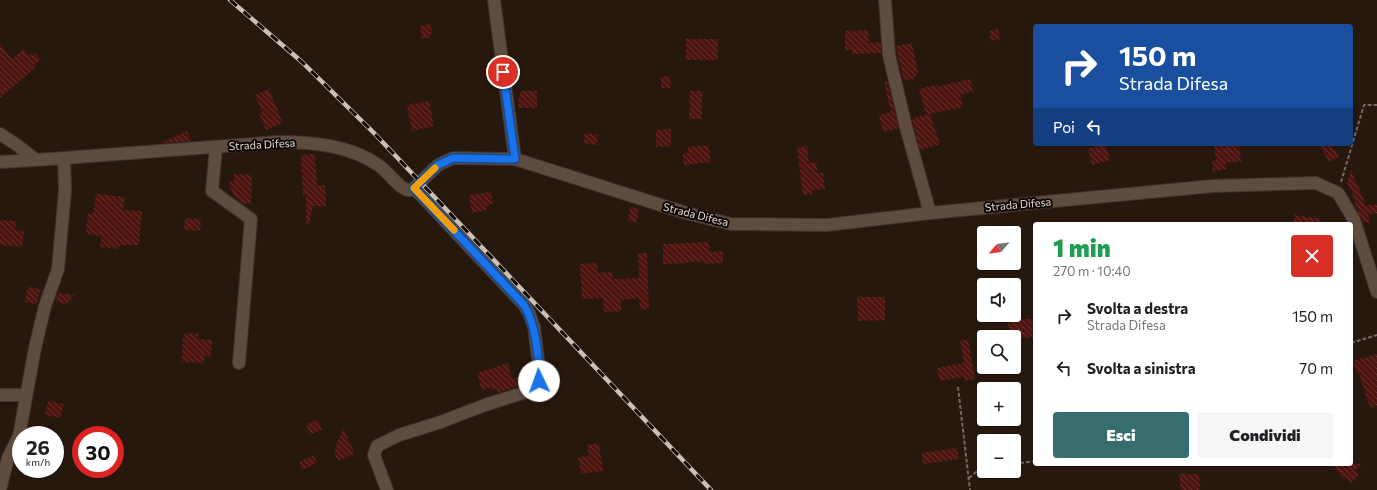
<!DOCTYPE html>
<html lang="it">
<meta charset="utf-8">
<style>
body{margin:0;font-family:Commissioner,sans-serif;background:#f6f6f6;color:#202124;height:100vh;display:flex;flex-direction:column;font-size:15px;white-space:nowrap}
*{box-sizing:border-box;margin:0}
p{font-size:13px;color:#757577}
.icon{flex:none;width:22px;height:22px;fill:none;stroke:currentColor;stroke-width:2;stroke-linecap:round;stroke-linejoin:round}
.map{position:relative;flex:1;overflow:hidden}
.details{position:absolute;left:1033px;top:222px;width:320px;height:244px;display:flex;flex-direction:column;background:#fff;border-radius:4px;box-shadow:0 1px 3px #0004}
.details>*{flex:none}
.guide{position:absolute;left:1033px;top:24px;width:320px;height:122px;border-radius:4px;box-shadow:0 1px 3px #0004;background:#1a4fa0;color:#fff;overflow:hidden}
.needle{width:26px;rotate:241deg}
.tools{position:absolute;left:977px;top:226px;display:grid;gap:8px}
.tools a{display:grid;place-items:center;width:44px;height:44px;border-radius:4px;background:#fff;box-shadow:0 1px 3px #0004;font-size:20px}
.speed{position:absolute;left:12px;top:426px;display:flex;gap:8px;font-size:20px;font-weight:700;text-align:center}
.speed>*{display:grid;place-content:center;width:52px;height:52px;border-radius:50%;background:#fff;box-shadow:0 1px 3px #0004;line-height:1}
.speed small{font-size:10px;font-weight:400}
.speed .limit{border:6px solid #d22;background:#fff;color:#111}
.pin{position:absolute;display:grid;place-items:center;width:34px;height:34px;color:#fff;margin:-17px;border:2px solid #fff;border-radius:50%;box-shadow:0 1px 4px #0007}
.me{position:absolute;width:44px;margin:-22px;rotate:357deg;stroke-linejoin:round;filter:drop-shadow(0 0 3px #0008)}
.turn{display:flex;align-items:center;gap:14px;height:84px;padding:0 20px;font-size:18px}
.turn .icon{width:52px;height:52px;stroke-width:2.5}
.turn b{display:block;font-size:28px;line-height:34px}
.then{display:flex;align-items:center;height:38px;padding:0 20px;background:#0003;gap:8px;font-size:15px}
.round{display:grid;place-items:center;flex:none;width:42px;height:42px;border-radius:4px;background:#f6f6f6}
.headline{display:flex;align-items:center;justify-content:space-between;height:68px;padding:0 20px}
h1{font-size:24px;font-weight:800;line-height:30px;color:#1e9e55}
.action{display:flex;gap:8px;margin-top:auto;padding:8px 20px}
.action a{flex:1;height:46px;border-radius:4px;background:#366e70;color:#fff;font-size:16px;font-weight:800;line-height:46px;text-align:center}
.action a+a{background:#f6f6f6;color:#202124}
ul{padding:0;list-style:none}
li{display:flex;align-items:center;gap:12px;height:52px;padding:0 20px}
li div{flex:1}
li b{display:block;font-size:15px}
li em{font-style:normal}
.map>svg:first-child{display:block}
.building{fill:url(#building-back-hatch)}
.lines{fill:none;stroke-linecap:round;stroke-linejoin:round}
.minor-casing{stroke:#3e332e;stroke-width:14}
.path{stroke:#776961;stroke-width:2;stroke-dasharray:4 2;stroke-linecap:butt}
.minor{stroke:#5e4c40;stroke-width:12}
.rail-casing{stroke:#cbbfb8;stroke-width:4.5}
.rail{stroke:#0b0603;stroke-width:3;stroke-dasharray:9;stroke-linecap:butt}
.route-casing{stroke:#114b97;stroke-width:10}
.route{stroke:#1a73e8;stroke-width:7}
.slow{stroke:#f59e0b;stroke-width:7}
.labels{text-anchor:middle;dominant-baseline:central;stroke-width:4;stroke-linejoin:round;paint-order:stroke}
.street-label{font-size:11px;fill:#e4d9d2;stroke:#0b0603}
</style>
<div class="map">
<svg width="1377" height="490" viewBox="0 0 1377 490">
<defs>
<pattern id="building-back-hatch" width="6" height="6" patternUnits="userSpaceOnUse"><rect width="6" height="6" fill="#4e1410"/><path d="M-1 5l2 2M0 0l6 6M5-1l2 2" fill="none" stroke="#673632"/></pattern>
</defs>
<rect width="100%" height="100%" fill="#27180e"/>
<g class="building">
<polygon points="431,24 432,34 430,34 431,37 422,39 420,26"/>
<polygon points="998,29 1000,39 991,41 989,31"/>
<polygon points="868,30 869,43 881,42 881,53 852,54 851,50 845,50 845,31"/>
<rect x="686" y="39" width="32" height="21"/>
<polygon points="912,43 918,73 913,79 904,81 896,46"/>
<polygon points="0,44 12,59 24,49 30,56 35,53 41,60 34,65 36,67 0,98"/>
<polygon points="670,76 671,88 661,88 661,77"/>
<polygon points="970,79 973,91 960,95 963,107 930,114 940,144 920,150 912,119 928,114 926,114 919,89 937,85 937,87"/>
<polygon points="887,81 899,128 883,132 879,115 891,112 884,82"/>
<polygon points="269,89 283,123 266,130 259,113 262,112 255,95"/>
<polygon points="521,91 537,91 537,108 518,108 518,100"/>
<polygon points="690,91 702,91 702,119 689,119"/>
<polygon points="429,101 434,126 412,131 407,105"/>
<polygon points="671,129 671,146 656,147 656,130"/>
<polygon points="187,131 191,141 163,143 162,142"/>
<polygon points="585,133 598,135 597,145 584,143"/>
<polygon points="1105,144 1110,160 1092,165 1088,149"/>
<polygon points="1214,144 1239,144 1241,161 1226,163 1227,169 1213,171 1212,160 1216,160"/>
<polygon points="1319,144 1331,144 1339,157 1329,162"/>
<polygon points="709,145 711,162 684,165 683,153 688,153 688,147"/>
<polygon points="807,146 809,163 816,162 818,173 823,173 825,189 812,190 813,194 803,195 797,148"/>
<polygon points="315,154 317,186 325,185 326,206 313,206 309,224 306,223 306,195 303,196 301,155"/>
<polygon points="1351,170 1366,205 1377,205 1377,214 1368,215 1371,222 1363,223 1358,212 1352,192 1347,184"/>
<polygon points="234,174 252,175 251,204 242,203 234,197 229,185 230,181 234,181"/>
<polygon points="491,192 493,204 486,206 487,210 472,213 469,195"/>
<polygon points="96,194 125,197 123,210 142,211 139,245 120,245 119,249 100,247 102,236 87,234 87,228 86,228 88,214 93,214"/>
<polygon points="630,207 639,208 637,222 628,221"/>
<polygon points="1295,215 1321,219 1320,224 1293,224"/>
<polygon points="185,218 201,219 200,231 184,230"/>
<polygon points="0,220 16,221 15,230 24,231 22,247 0,245"/>
<polygon points="709,242 710,252 723,251 723,263 704,264 704,262 687,262 687,263 663,264 663,244"/>
<polygon points="638,253 647,253 649,309 640,310 639,298 621,300 621,311 604,312 603,298 582,299 580,264 597,263 598,273 612,272 613,279 639,278"/>
<polygon points="28,287 43,290 42,292 40,290 37,304 25,302"/>
<polygon points="58,293 74,295 67,304 65,304 55,301"/>
<polygon points="857,297 885,297 885,320 858,321"/>
<polygon points="1035,318 1035,337 1014,339 1014,331 1009,331 1008,321"/>
<polygon points="185,333 198,334 198,339 212,340 211,357 204,356 204,363 182,362 183,338 184,338"/>
<polygon points="968,339 975,379 964,381 964,377 940,381 937,368 964,363 960,340"/>
<polygon points="1377,354 1377,406 1370,408 1359,373 1357,373 1353,361"/>
<polygon points="508,363 512,379 529,374 531,381 498,393 497,389 492,390 491,387 482,390 477,373"/>
<polygon points="48,401 64,404 60,418 45,415"/>
<polygon points="318,420 322,430 310,434 306,424"/>
<polygon points="343,428 355,454 338,461 334,452"/>
<polygon points="599,443 603,471 581,474 578,457 589,456 587,445"/>
<polygon points="957,448 959,459 923,464 922,453"/>
<polygon points="314,455 317,463 302,470 299,462"/>
<polygon points="1332,464 1362,464 1355,470 1359,475 1350,483 1346,477 1343,479"/>
<polygon points="1187,473 1188,475 1198,473 1201,486 1199,486 1200,490 1181,490 1179,474"/>
</g>
<g class="lines">
<g class="minor-casing">
<g id="minor">
<polyline points="494,0 515,159"/>
<polyline points="885,0 889,55 906,127 930,213"/>
<polyline points="0,134 17,145 36,160"/>
<polyline points="216,147 212,191 251,219 239,363"/>
<path d="M0 162 51 159 278 142C311 142 350 145 378 165 388 171 398 188 408 190H412L438 165 453 158 515 159 686 213 731 224 827 225 930 213 1213 186 1316 183 1338 193 1354 220 1377 292"/>
<polyline points="0,395 26,395"/>
<polyline points="0,490 8,458 19,436 35,348 45,306 58,269 65,191 64,158"/>
<polyline points="387,490 374,455 377,446 399,435 438,423 485,405 529,391 538,386 539,381 539,367 534,327 529,313 524,305 414,188"/>
</g>
</g>
<g class="path">
<polyline points="1341,182 1364,105 1377,105"/>
<polyline points="1351,343 1377,335"/>
<polyline points="958,387 970,490"/>
<polyline points="1014,464 1035,461"/>
<polyline points="969,478 976,472 984,469"/>
</g>
<use href="#minor" class="minor"/>
<g class="rail-casing">
<polyline id="rail" points="230,0 302,62 374,133 711,490"/>
</g>
<use href="#rail" class="rail"/>
</g>
<g class="lines">
<g class="route-casing">
<path id="route" d="M503 72 515 159 453 158 438 165 414 188 524 305C536 324 539 358 539 381"/>
</g>
<use href="#route" class="route"/>
<polyline class="slow" points="435,168 414,188 454,230"/>
</g>
<g class="labels">
<g class="street-label">
<text transform="translate(262 144) rotate(-3)">Strada Difesa</text>
<text transform="translate(1018 204) rotate(-5)">Strada Difesa</text>
<text transform="translate(696 214) rotate(14)">Strada Difesa</text>
</g>
</g>
</svg>
<div class="tools">
<a><svg class="needle" viewBox="-14 -14 28 28"><path d="M0-13l5 13h-10z" fill="#e53935"/><path d="M0 13l5-13h-10z" fill="#757577"/></svg></a>
<a><svg class="icon" aria-label="sound" viewBox="0 0 24 24"><path d="M4 9h4l5-4v14l-5-4H4zM17 9q2 3 0 6"/></svg></a>
<a><svg class="icon" aria-label="search" viewBox="0 0 24 24"><circle cx="10" cy="10" r="6"/><path d="M15 15l6 6"/></svg></a>
<a>+</a>
<a>−</a>
</div>
<div class="speed"><div>26<small>km/h</small></div><div class="limit">30</div></div>
<div class="pin" style="left:503px;top:72px;background:#d93025"><svg class="icon" aria-label="arrive" viewBox="0 0 24 24"><path d="M6 21V4h12l-3 4 3 4H6"/></svg></div>
<svg class="me" style="left:539px;top:381px" viewBox="-20 -20 40 40"><circle r="19" fill="#fff"/><path d="M0-13L10 11 0 6-10 11z" fill="#1a73e8"/></svg>
<div class="guide">
<div class="turn"><svg class="icon" aria-label="right" viewBox="0 0 24 24"><path d="M7 20v-9h11M14 6l5 5-5 5"/></svg><div><b>150 m</b>Strada Difesa</div></div>
<div class="then">Poi<svg class="icon" aria-label="left" viewBox="0 0 24 24"><path d="M17 20v-9H6M10 6l-5 5 5 5"/></svg></div>
</div>
<section class="details">
<div class="headline"><div><h1>1 min</h1><p>270 m · 10:40</p></div><a class="round" style="background:#d93025;color:#fff"><svg class="icon" aria-label="close" viewBox="0 0 24 24"><path d="M6 6l12 12M18 6L6 18"/></svg></a></div>
<ul>
<li><svg class="icon" aria-label="right" viewBox="0 0 24 24"><path d="M7 20v-9h11M14 6l5 5-5 5"/></svg><div><b>Svolta a destra</b><p>Strada Difesa</p></div><em>150 m</em></li>
<li><svg class="icon" aria-label="left" viewBox="0 0 24 24"><path d="M17 20v-9H6M10 6l-5 5 5 5"/></svg><div><b>Svolta a sinistra</b></div><em>70 m</em></li>
</ul>
<div class="action"><a>Esci</a><a>Condividi</a></div>
</section>
</div>
